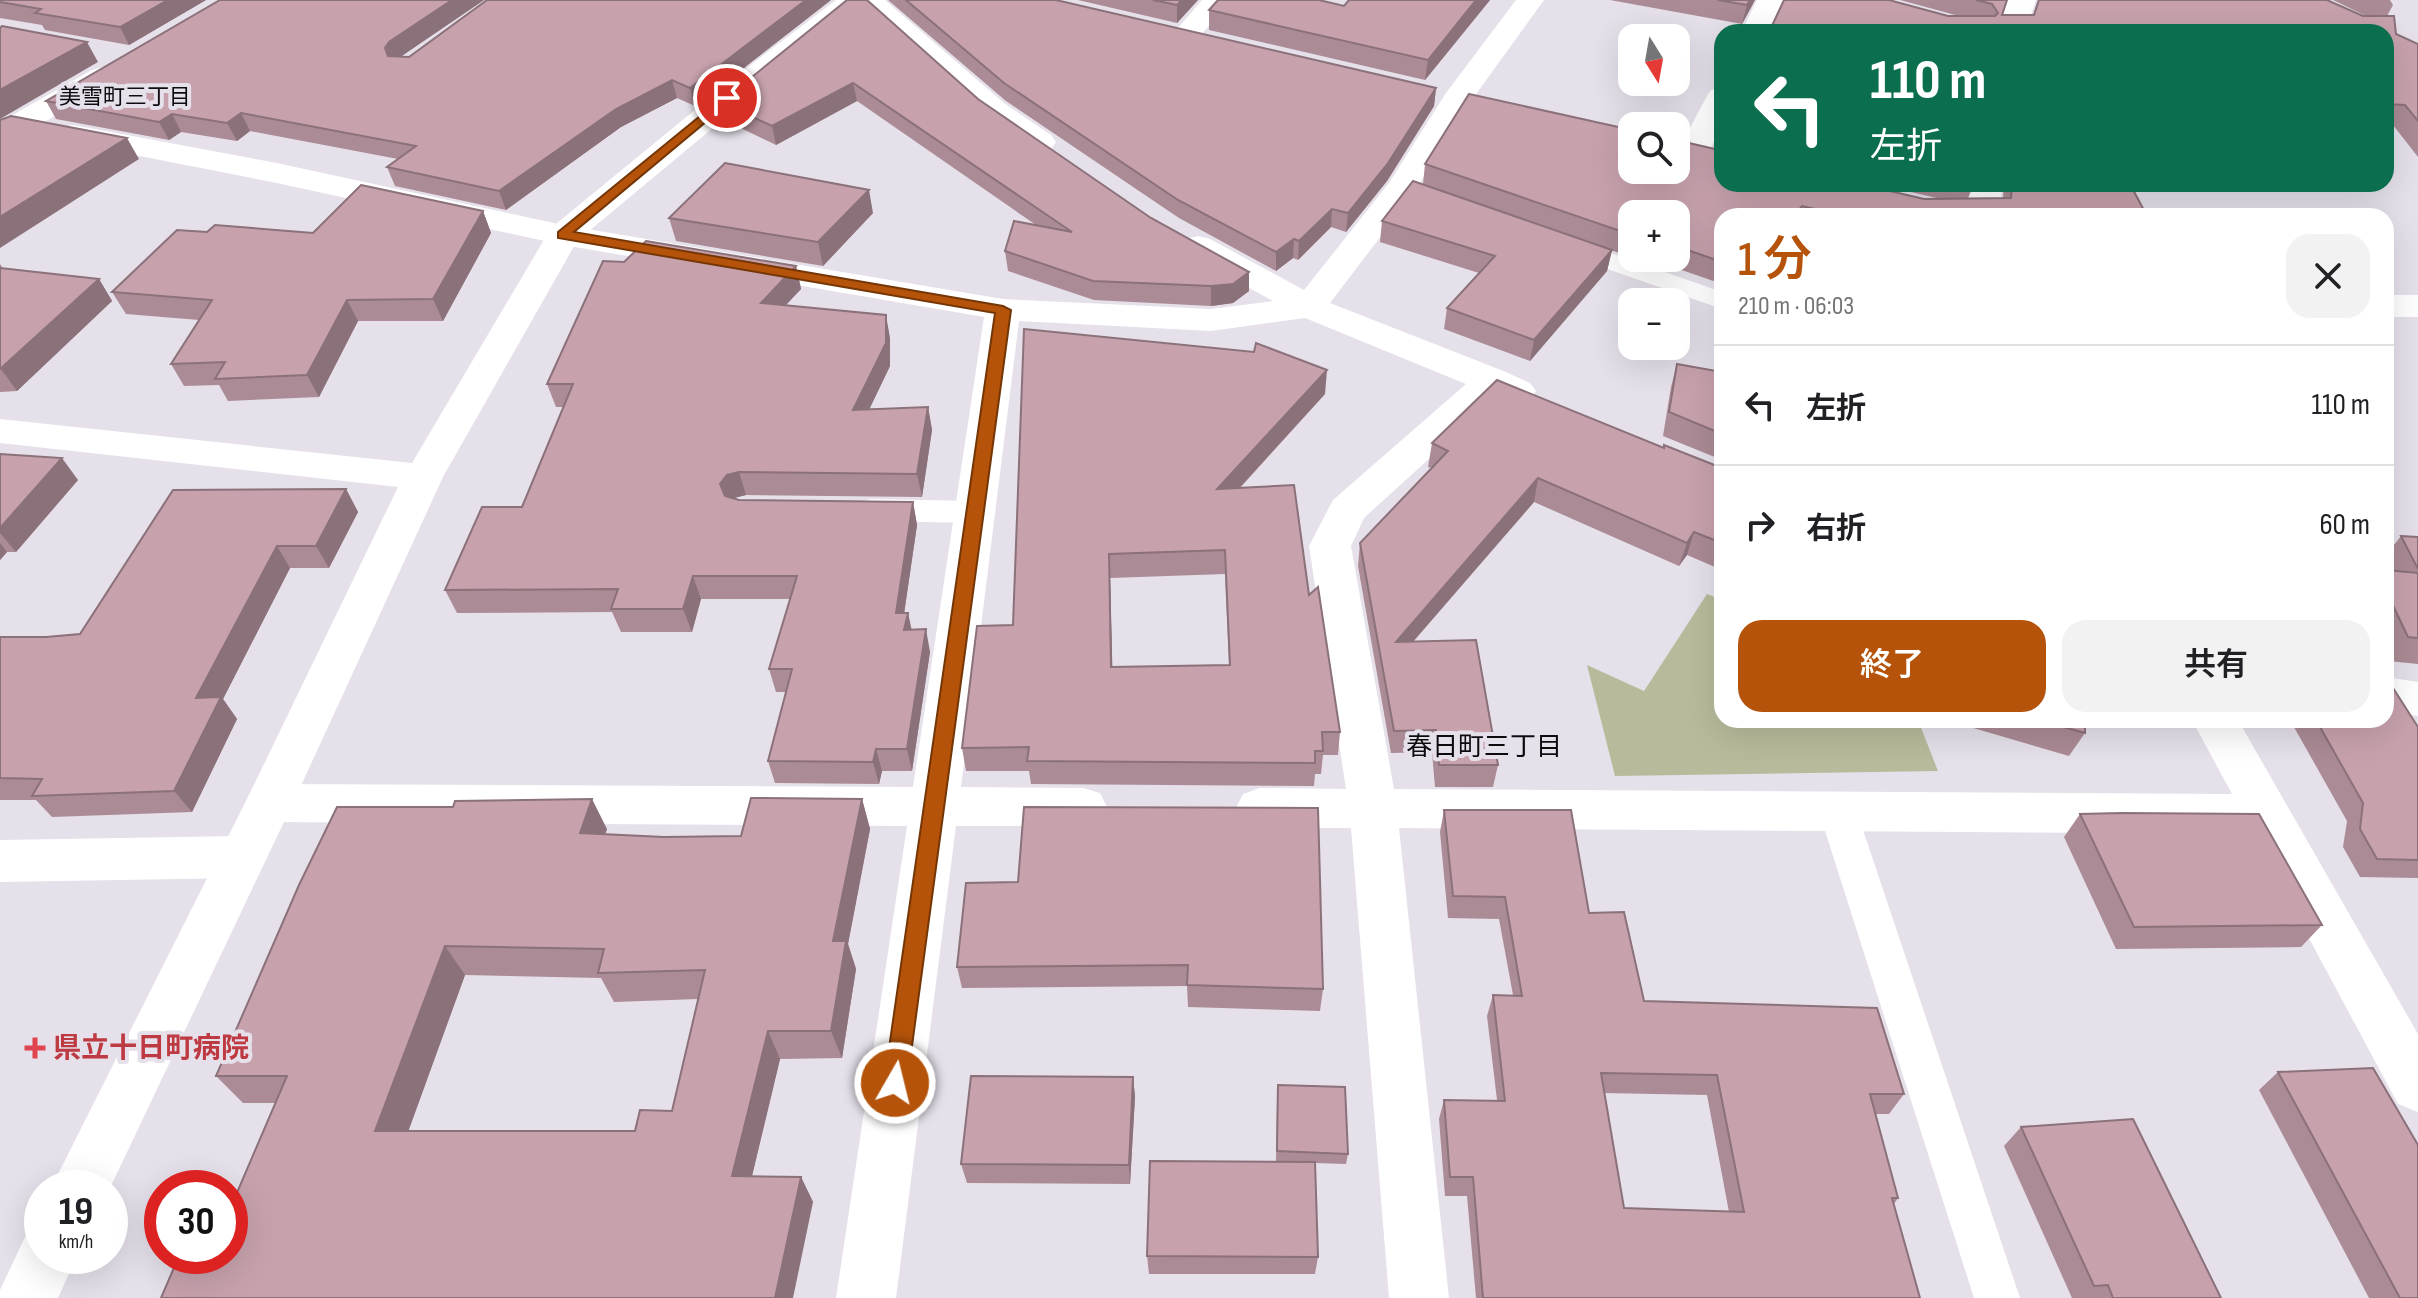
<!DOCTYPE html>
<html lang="ja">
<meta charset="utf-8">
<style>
body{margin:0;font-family:"Sofia Sans Condensed","Noto Sans JP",sans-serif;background:#f2f2f2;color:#202124;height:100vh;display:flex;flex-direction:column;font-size:30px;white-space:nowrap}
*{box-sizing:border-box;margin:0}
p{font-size:26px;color:#757577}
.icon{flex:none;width:44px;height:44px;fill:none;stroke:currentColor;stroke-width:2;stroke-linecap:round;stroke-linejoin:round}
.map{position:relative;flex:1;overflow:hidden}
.sheet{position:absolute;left:1714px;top:208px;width:680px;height:520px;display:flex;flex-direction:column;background:#fff;border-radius:24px;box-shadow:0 8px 32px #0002}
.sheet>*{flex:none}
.banner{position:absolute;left:1714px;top:24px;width:680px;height:168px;border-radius:24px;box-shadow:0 8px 32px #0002;background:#0b6e4f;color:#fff;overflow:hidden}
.needle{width:52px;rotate:169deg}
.tools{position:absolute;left:1618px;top:24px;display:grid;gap:16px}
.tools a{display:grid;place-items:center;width:72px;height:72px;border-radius:16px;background:#fff;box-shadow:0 8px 32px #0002;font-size:40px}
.speed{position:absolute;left:24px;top:1170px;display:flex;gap:16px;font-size:40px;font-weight:700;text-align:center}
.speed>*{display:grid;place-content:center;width:104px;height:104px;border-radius:50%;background:#fff;box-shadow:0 8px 32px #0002;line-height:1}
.speed small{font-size:20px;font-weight:400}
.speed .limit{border:12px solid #d22;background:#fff;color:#111}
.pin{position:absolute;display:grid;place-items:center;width:68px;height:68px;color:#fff;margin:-34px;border:4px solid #fff;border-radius:50%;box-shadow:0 2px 8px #0007}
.me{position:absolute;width:88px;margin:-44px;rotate:8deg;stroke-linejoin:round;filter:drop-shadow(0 0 6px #0008)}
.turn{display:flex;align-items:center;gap:28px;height:168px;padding:0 24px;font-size:36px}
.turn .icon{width:104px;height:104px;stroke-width:2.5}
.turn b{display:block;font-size:56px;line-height:68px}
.round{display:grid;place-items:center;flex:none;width:84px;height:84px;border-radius:24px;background:#f2f2f2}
.overview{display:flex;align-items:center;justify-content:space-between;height:136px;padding:0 24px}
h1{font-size:48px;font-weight:600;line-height:60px;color:#b45309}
.action{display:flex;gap:16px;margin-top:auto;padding:16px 24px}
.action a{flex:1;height:92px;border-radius:24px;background:#b45309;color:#fff;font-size:32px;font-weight:600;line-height:92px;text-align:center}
.action a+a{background:#f2f2f2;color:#202124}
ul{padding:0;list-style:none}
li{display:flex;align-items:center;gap:24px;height:120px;padding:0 24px;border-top:2px solid #e0e0e0}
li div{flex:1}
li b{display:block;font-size:30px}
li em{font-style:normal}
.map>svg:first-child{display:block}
.green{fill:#b8bb9b}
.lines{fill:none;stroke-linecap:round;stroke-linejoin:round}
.lane{fill:#fff;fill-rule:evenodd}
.street{fill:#fff;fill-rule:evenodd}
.secondary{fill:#fff;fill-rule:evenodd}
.wall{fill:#ab8b95;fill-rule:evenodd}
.shaded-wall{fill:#8b7179}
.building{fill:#c7a2ad;stroke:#8b7179;stroke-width:2;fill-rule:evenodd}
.route{fill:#b45309;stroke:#753606;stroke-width:2}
.health-dot{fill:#e0444e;stroke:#e5e0ea;stroke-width:3}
.labels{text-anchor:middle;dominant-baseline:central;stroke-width:8;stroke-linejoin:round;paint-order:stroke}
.far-neighbourhood-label{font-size:22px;fill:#0c0b0e;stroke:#e5e0ea}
.neighbourhood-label{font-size:26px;fill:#0c0b0e;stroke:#e5e0ea}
.near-health-label{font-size:28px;font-weight:bold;fill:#be3a42;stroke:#e5e0ea;text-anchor:start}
</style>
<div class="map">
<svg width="2418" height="1298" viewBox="0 0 2418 1298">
<rect width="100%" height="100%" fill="#e5e0ea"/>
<polygon class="green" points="1707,594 1722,600 1722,720 1918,720 1938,771 1615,776 1587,665 1644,691"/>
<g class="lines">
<g class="lane">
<polygon points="1565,237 1722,292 1722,309 1556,251 1552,245 1556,239"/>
<polygon points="871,499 974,501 985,504 990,512 985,520 974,523 871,521 860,518 855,510 860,502"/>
<polygon points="1838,797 1851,801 1857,812 2020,1298 1974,1298 1819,812 1825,801"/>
</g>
<g class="street">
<polygon points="855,0 885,0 1004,103 1051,135 1056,142 1051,149 1040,151 1029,149 982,115"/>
<polygon points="1202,0 1231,0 1195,42 1185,45 1175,42 1171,36"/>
<polygon points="1516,0 1544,0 1471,101 1413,194 1330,303 1506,372 1530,383 1536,391 1530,399 1517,403 1497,397 1364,518 1351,546 1394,789 2232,794 2192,720 2238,720 2418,1034 2418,1112 2398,1104 2253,834 1399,828 1449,1298 1389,1298 1351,828 1260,828 1243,822 1236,808 1243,794 1260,788 1346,789 1309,546 1333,500 1466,384 1305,318 1211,331 1019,321 961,787 1083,788 1100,793 1107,807 1100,821 1083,826 956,826 896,1298 836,1298 907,826 269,822 252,817 245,803 252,789 269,784 913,787 984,317 563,245 272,182 73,143 62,141 58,134 62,127 73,125 272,162 563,225 1003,299 1211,309 1273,301 1186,253 1181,246 1186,239 1198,236 1210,239 1304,290 1389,183 1446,93"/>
<polygon points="1757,0 1785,0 1769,32 1741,32"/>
<polygon points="2008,0 2036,0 2025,32 1997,32"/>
<polygon points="102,67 112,70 117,76 112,82 11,142 0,144 0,122 92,70"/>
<path d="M1722 87C1722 118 1721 134 1703 161L1692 163 1681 161 1676 154 1707 96 1711 90Z"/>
<polygon points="1970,184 2002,184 2000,216 1968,216"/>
<rect x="2386" y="295" width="32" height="22"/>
<polygon points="2386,677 2418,682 2418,716 2386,711"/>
<polygon points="240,836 257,842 265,857 257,872 240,878 0,882 0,840"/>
</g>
<g class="secondary">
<polygon points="836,0 867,0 577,241 443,477 293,803 110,1188 51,1188 249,795 398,487 0,443 0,419 412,463 551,228 740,73"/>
<polygon points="42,1228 42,1256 77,1256 58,1298 0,1298 0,1290 26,1235"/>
</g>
</g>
<g class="wall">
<polygon points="0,0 206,0 129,45 45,30 42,25 0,18"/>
<polygon points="220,0 484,0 401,56 409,57 831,0 695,106 677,98 621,127 506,210 395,186 387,167 398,159 250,131 237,141 181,132 169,140 56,119 46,101"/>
<polygon points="847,0 978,99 1151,218 1249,272 1249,291 1233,303 1211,306 1094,300 1008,271 1005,251 1036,225 857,101 776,145 726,121 721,102"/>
<polygon points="888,0 1056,0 1436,88 1434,106 1387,181 1346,232 1331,227 1298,260 1293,258 1276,271 1179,218 1006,101"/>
<polygon points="1078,0 1198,0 1177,23"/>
<polygon points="1349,0 1490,0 1425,80 1209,30 1209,10 1344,6"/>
<polygon points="1610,0 1755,0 1742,24"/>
<polygon points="1900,0 2007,0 2002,15 2033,15 2038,0 2327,0 2363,16 2366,16 2333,0 2390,0 2393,5 2387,16 2396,34 2418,44 2418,157 2393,125 2386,124 2386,32 1769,32 1959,16"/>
<polygon points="1715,149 1722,184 1924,199 1941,199 1876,184 1974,184 1968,198 2003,198 2004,184 2130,184 2147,216 1722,216 1722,284 1647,258 1676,258 1676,214 1632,214 1632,252 1625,250 1622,254 1423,184 1425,164"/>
<polygon points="483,211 491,233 443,321 358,321 319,397 228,401 219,385 184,386 171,364 199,320 126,314 112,292 207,232 313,233"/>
<polygon points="873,213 823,266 676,241 669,218"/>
<polygon points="1382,221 1612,250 1607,271 1530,361 1444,329 1447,308 1479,273 1380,242"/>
<polygon points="0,264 2,267 1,268 99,279 112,301 17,391 0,392"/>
<polygon points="796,266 801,289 786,305 890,338 890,366 869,409 928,407 932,430 922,497 746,495 734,498 739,500 913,502 917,525 904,613 908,613 911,630 930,652 912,771 882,771 879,784 775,783 768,761 786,692 776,692 769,669 790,599 701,599 692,632 621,632 612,612 457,613 445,590 522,507 564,407 556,407 547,384"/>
<polygon points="1677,364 1722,372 1722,460 1663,436 1671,387"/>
<path d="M1325 394 1240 488 1309 595 1340 732 1338 755H1323L1321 774H1315L1314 786 1031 784 1029 771H966L962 748 1013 625ZM1225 574 1229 665 1112 667 1110 578Z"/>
<polygon points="1432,443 1663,448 1722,468 1722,570 1687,555 1679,566 1534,502 1413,641 1498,765 1493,787 1435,787 1432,752 1391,753 1358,566 1360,543 1432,468 1428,467"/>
<polygon points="0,454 78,480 16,552 7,552 0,560"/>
<polygon points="346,489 358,512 329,568 290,568 223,699 237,719 192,812 52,817 36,800 0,800 0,637 46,637 80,634"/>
<polygon points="2401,536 2418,537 2418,664 2388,661 2386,656 2386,570 2387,570 2386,555"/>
<polygon points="1946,720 2085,720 2085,733 2069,756"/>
<polygon points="2290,720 2386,720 2418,727 2418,878 2360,877 2343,847 2347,821"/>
<path d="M862 799 870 829 848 944 856 969 842 1058 780 1059 752 1176 801 1177 813 1202 207 1264 276 1103H243L216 1076 607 829 605 834 664 837 741 836ZM465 975 601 978 614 1002 698 999 672 1111 635 1131H408Z"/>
<path d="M1444 810 1589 913 1644 1001 1904 1094 1889 1114H1876L1898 1198 1894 1204 1920 1298H1476L1467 1196H1445L1439 1119 1444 1100H1497L1487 1016 1493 995H1513L1499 919 1448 918 1440 832ZM1604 1093 1707 1095 1729 1212 1624 1208Z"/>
<polygon points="2080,814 2322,925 2301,947 2116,949 2064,837"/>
<polygon points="1018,882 1323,989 1320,1011 1188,1007 1187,986 962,988 957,967"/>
<polygon points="2278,1072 2418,1298 2369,1298 2259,1090"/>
<polygon points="1133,1077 1135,1097 1130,1184 967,1183 961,1164"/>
<polygon points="1277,1095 1348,1154 1346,1164 1315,1163 1318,1257 1315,1274 1149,1274 1147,1256 1306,1162 1276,1161"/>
<polygon points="2021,1127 2221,1298 2072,1298 2004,1146"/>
</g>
<g class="shaded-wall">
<polygon points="168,0 206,0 129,45 120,27"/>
<polygon points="452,0 484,0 396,60 392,65 385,48 389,42"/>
<polygon points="806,0 831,0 695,106 690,88"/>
<polygon points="1182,0 1198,0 1177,23 1177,5"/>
<polygon points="1476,0 1490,0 1425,80 1428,60"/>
<polygon points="1750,0 1755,0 1742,24 1747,5"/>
<polygon points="87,42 98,62 0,119 0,90"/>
<polygon points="672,80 677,98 621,127 506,210 499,191 616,109"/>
<polygon points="853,83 857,101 776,145 772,126"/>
<polygon points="1436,88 1434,106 1387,181 1346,232 1348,213"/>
<polygon points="241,113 250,131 237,141 227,123"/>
<polygon points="172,114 181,132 169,140 159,122"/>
<polygon points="127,138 139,159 0,248 0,217"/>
<polygon points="869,190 873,213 823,266 818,242"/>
<polygon points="1332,209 1331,227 1298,260 1299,241"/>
<polygon points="483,211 491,233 443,321 433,299"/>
<polygon points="1630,230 1625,250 1622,254 1626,233"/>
<polygon points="1294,239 1293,258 1276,271 1276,252"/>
<polygon points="1612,250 1607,271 1530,361 1534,340"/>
<polygon points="796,266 801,289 767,325 761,303"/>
<polygon points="1249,272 1249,291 1233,303 1211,306 1211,286"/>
<polygon points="99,279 112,301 17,391 1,369"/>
<polygon points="347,300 358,321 319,397 307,375"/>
<polygon points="886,315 890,338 890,366 858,433 853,410"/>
<polygon points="1327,370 1325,394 1217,512 1217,489"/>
<polygon points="928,407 932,430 922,497 917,474"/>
<polygon points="62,458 78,480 16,552 0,533 0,528"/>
<polygon points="739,472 746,495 734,498 727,507 720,484 727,475"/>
<polygon points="1538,478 1534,502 1393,665 1396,642"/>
<polygon points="346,489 358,512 329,568 316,546"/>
<polygon points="913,502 917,525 901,635 896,613"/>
<polygon points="1694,532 1687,555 1679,566 1687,543"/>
<polygon points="0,543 7,552 0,560"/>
<polygon points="277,546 290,568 223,699 237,719 192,812 174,791 196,698"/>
<polygon points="1109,554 1110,578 1113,690 1111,667"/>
<polygon points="693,576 701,599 692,632 683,609"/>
<polygon points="908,613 913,636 904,630"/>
<polygon points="926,629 930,652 912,771 907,749"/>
<polygon points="876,749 882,771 879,784 873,762"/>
<polygon points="592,799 607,829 595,863 580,833"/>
<polygon points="862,799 870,829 848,944 856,969 842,1058 831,1031 833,941"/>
<polygon points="445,946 465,975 399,1157 375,1131"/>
<polygon points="768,1031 780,1059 746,1201 732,1176"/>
<polygon points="1133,1077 1135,1097 1130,1184 1129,1165"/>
<polygon points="801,1177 813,1202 793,1298 775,1298"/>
</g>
<g class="building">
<polygon points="0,0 168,0 120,27 35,13 41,9 0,2"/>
<polygon points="220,0 452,0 389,42 385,48 388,56 409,57 487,0 806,0 690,88 672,80 616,109 499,191 387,167 416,146 241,113 227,123 172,114 159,122 46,101"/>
<polygon points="847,0 867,0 978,99 1151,218 1249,272 1233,284 1211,286 1093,281 1005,251 1014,221 1072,232 853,83 772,126 721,102"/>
<polygon points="906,0 1056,0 1436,88 1388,163 1348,213 1332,209 1299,241 1294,239 1276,252 1178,200 1004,83"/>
<polygon points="1153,0 1182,0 1177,5"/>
<polygon points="1218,0 1319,0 1344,6 1349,0 1476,0 1428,60 1209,10"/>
<polygon points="1718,0 1750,0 1747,5"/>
<polygon points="1784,0 1889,0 1948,16 1995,16 1998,13 1992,4 1976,0 2007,0 2002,15 2034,15 2039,0 2327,0 2363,16 2394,16 2396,34 2418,44 2418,121 2405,105 2386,104 2386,32 1769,32"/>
<polygon points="2,26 87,42 0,90 0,28"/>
<polygon points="1469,94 1632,130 1632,170 1676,170 1676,140 1715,149 1722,134 1722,184 1860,184 1924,199 2011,198 2012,184 2130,184 2147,216 1847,216 1802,206 1794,216 1722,216 1722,262 1676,246 1676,214 1632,214 1632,231 1630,230 1626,233 1425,164"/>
<polygon points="11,116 127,138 0,217 0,120"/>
<polygon points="725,163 869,190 818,242 669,218"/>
<polygon points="1413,181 1612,250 1534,340 1447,308 1495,256 1382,221"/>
<polygon points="361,185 483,211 433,299 347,300 307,375 215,379 225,362 171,364 212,300 112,292 177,230 207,232 215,225 313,233"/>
<polygon points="646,241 796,266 761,303 886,315 886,343 853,410 928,407 917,474 739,472 727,475 720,484 725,496 739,500 913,502 896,613 908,613 904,630 926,629 907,749 876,749 873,762 768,761 792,669 769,669 797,576 693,576 683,609 611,609 618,589 445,590 482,507 522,507 573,384 547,384 603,261 624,262"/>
<polygon points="0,268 99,279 0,369"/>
<path d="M1024 329 1254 352 1256 343 1327 370 1217 489 1294 485 1309 595 1318 587 1340 732H1322L1323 751H1315V763L1027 761 1029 747 962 748 977 626 1013 625ZM1225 550 1230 665 1111 667 1109 554Z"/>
<polygon points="1677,364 1722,372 1722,434 1669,412"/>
<polygon points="1497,380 1664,448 1664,445 1722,468 1722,543 1694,532 1687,543 1538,478 1396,642 1476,640 1498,765 1439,765 1436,730 1394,731 1360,543 1448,451 1432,443"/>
<polygon points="0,454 62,458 0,528"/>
<polygon points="346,489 316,546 277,546 196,698 221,697 174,791 32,796 42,779 0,778 0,637 46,637 80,634 173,490"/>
<polygon points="2401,536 2418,537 2418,569"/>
<polygon points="2386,570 2418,573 2418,638 2408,637 2386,591"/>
<polygon points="2386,677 2418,727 2418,860 2377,859 2360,829 2363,803 2316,720 2386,720"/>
<polygon points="2038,720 2085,720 2085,733"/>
<path d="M751 798 862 799 833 941H846L831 1031H768L732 1176 801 1177 775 1298H161L176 1263 207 1264 210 1256H230V1209L287 1076H216L299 885 337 807H453L455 801 592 799 580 833 664 837 741 836ZM445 946 604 949 598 973 705 970 672 1111 640 1110 635 1131H375Z"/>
<polygon points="1024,807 1318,808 1323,989 1187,985 1188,965 957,967 966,883 1018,882"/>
<path d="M1444 810H1571L1589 913 1624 912 1644 1001 1877 1008 1904 1094H1870L1898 1198H1892L1920 1298H1483L1473 1177H1450L1444 1100 1505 1101 1493 995 1522 996 1505 897 1453 896ZM1601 1073 1717 1075 1744 1212 1624 1208Z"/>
<polygon points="2122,813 2259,814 2322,925 2134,927 2080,814"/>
<polygon points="2373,1068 2418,1145 2418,1298 2400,1298 2278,1072"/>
<polygon points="971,1076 1133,1077 1129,1165 961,1164"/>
<polygon points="1278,1085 1345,1087 1348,1154 1277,1151"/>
<polygon points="2133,1119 2221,1298 2113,1298 2108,1285 2094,1286 2021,1127"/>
<polygon points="1150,1161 1315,1162 1318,1257 1147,1256"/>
</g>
<polygon class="route" points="727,94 733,98 731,101 574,232 1003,306 1011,310 907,1083 903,1090 895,1094 887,1090 884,1083 995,313 558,238 558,232"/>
<path class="health-dot" d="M31 1036h8v8h8v8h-8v8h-8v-8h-8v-8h8z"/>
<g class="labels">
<g class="far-neighbourhood-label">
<text x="125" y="97">美雪町三丁目</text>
</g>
<g class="neighbourhood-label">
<text x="1484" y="747">春日町三丁目</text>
</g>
<g class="near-health-label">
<text x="53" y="1048">県立十日町病院</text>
</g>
</g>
</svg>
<div class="tools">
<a><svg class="needle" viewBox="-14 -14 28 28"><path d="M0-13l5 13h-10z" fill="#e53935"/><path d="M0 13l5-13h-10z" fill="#757577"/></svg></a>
<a><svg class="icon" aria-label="search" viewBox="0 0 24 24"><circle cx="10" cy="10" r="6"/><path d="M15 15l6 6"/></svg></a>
<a>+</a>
<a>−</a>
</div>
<div class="speed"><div>19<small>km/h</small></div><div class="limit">30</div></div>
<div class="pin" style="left:727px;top:98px;background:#d93025"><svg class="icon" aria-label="arrive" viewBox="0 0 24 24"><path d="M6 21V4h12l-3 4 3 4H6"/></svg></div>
<svg class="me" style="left:895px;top:1083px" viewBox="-20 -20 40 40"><circle r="17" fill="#b45309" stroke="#fff" stroke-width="3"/><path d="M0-11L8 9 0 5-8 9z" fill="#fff"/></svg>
<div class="banner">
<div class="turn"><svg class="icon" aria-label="left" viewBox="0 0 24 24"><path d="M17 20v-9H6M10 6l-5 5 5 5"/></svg><div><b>110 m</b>左折</div></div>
</div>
<section class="sheet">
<div class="overview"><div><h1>1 分</h1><p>210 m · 06:03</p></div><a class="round"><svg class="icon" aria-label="close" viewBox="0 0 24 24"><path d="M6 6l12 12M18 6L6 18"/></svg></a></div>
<ul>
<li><svg class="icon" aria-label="left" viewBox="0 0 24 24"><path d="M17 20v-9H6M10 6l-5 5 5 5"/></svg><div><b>左折</b></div><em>110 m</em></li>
<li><svg class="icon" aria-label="right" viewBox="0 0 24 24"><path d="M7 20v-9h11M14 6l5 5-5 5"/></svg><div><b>右折</b></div><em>60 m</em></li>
</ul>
<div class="action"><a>終了</a><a>共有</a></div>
</section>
</div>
